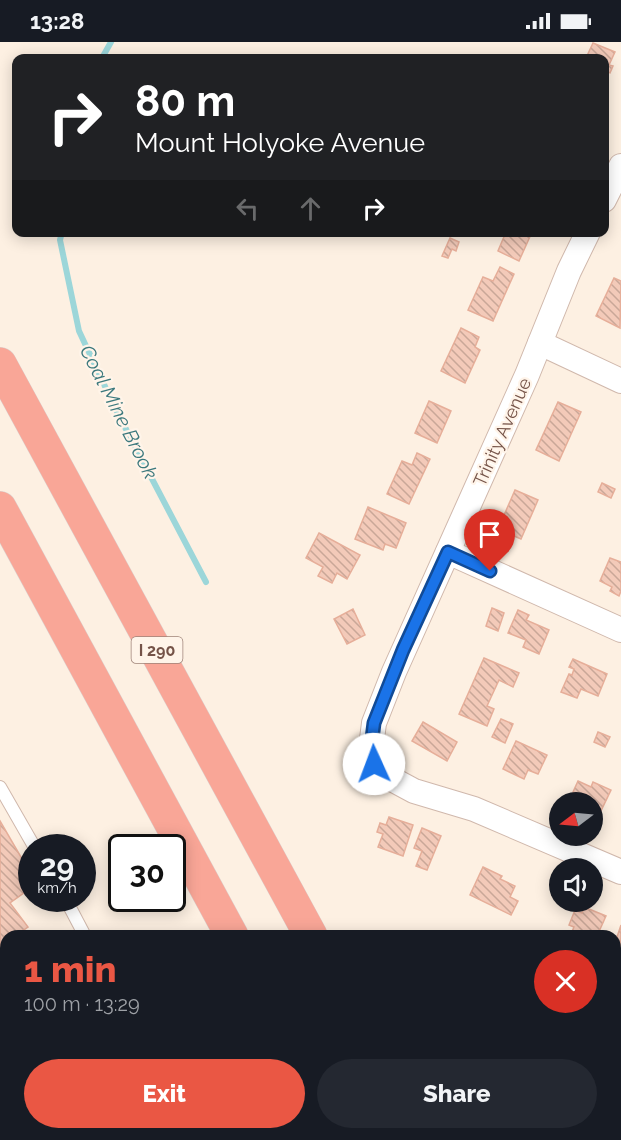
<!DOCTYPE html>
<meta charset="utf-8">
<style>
body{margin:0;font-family:Raleway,sans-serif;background:#242831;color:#f1f3f6;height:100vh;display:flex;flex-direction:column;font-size:22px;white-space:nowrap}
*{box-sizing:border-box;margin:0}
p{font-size:20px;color:#9ea1a6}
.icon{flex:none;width:33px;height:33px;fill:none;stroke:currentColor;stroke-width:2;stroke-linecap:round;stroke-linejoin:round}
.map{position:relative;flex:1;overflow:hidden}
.details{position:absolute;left:0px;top:888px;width:621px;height:210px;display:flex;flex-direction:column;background:#171b24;border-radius:18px 18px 0 0;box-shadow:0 3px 15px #0003}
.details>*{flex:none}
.hud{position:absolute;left:12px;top:12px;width:597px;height:183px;border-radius:12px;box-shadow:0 3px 15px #0003;background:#202124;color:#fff;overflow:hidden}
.needle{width:39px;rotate:254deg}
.buttons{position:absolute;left:549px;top:750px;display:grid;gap:12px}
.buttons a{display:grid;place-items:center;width:54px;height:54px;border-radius:50%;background:#171b24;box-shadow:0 3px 15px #0003;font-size:30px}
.speed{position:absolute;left:18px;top:792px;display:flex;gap:12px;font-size:30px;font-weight:700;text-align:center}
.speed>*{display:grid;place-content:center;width:78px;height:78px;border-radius:50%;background:#171b24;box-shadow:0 3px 15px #0003;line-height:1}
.speed small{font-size:15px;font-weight:400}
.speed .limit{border:3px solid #111;border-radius:9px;background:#fff;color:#111}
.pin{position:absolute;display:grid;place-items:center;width:51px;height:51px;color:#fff;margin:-62px -26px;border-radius:50% 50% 50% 0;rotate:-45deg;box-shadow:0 0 6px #0007}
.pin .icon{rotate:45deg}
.me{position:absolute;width:66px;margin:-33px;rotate:358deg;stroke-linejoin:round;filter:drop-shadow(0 0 4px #0008)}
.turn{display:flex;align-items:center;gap:21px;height:126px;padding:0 24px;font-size:27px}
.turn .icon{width:78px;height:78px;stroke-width:2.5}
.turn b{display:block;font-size:42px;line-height:51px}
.lanes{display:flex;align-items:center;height:57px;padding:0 24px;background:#0003;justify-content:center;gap:30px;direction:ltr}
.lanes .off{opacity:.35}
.round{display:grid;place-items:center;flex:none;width:63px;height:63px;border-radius:32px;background:#242831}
.overview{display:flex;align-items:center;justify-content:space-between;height:102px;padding:0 24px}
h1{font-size:36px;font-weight:800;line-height:45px;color:#ea5744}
.primary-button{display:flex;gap:12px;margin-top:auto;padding:12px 24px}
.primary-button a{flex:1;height:69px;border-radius:36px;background:#ea5744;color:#fff;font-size:24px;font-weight:800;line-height:69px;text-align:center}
.primary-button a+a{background:#242831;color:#f1f3f6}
.status{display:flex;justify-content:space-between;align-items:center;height:42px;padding:0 30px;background:#171b24;direction:ltr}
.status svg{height:16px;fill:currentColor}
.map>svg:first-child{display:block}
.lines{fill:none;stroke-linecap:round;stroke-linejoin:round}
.stream{stroke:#9cd6d9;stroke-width:6}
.building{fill:url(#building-back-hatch);stroke:#e6ae99;stroke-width:1.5}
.service-casing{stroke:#d0b8ac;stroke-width:14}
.minor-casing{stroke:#d0b8ac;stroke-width:26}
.motorway-casing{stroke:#dbd2cf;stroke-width:34}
.service{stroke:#fff;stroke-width:12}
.minor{stroke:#fff;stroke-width:24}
.motorway{stroke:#f9a697;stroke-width:33}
.route-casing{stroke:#114b97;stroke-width:15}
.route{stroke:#1a73e8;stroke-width:10}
.labels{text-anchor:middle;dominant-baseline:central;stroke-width:4.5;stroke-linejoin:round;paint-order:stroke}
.shield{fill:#fff4e9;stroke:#9e8378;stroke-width:1.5}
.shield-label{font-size:16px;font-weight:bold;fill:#755348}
.street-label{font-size:18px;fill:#755348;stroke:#fff4e9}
.water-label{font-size:20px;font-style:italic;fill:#3b787c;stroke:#fff4e9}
</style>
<div class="status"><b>13:28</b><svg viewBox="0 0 49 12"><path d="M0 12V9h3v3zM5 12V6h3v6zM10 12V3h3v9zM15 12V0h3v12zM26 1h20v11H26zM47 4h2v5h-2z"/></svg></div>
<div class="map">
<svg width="621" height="1098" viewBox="0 0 621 1098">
<defs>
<pattern id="building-back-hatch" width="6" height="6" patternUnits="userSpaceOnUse" patternTransform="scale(1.5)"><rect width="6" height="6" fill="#f3cab9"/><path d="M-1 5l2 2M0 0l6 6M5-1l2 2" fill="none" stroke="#c9a798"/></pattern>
</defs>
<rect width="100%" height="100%" fill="#fdf0e2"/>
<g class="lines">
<g class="stream">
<polyline points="102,16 111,0"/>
<polyline points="62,190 60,198 79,289 117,370 206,540"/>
</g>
</g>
<g class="building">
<polygon points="593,1 615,10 609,23 613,24 610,31 607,29 604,35 604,16 586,16"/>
<polygon points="506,190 532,190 519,219 498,209"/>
<polygon points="450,196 459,200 456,209 452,207 448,216 442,214"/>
<polygon points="500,225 514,232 493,279 468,268 483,235 493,239"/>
<polygon points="614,236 621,239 620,286 596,274"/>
<polygon points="461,286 479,295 475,305 480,308 465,341 441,329"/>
<polygon points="429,359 451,369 437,401 415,391"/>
<polygon points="558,360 581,370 559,419 536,408"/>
<polygon points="417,411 430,417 409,462 387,452 402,419 412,423"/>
<polygon points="602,441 615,447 611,456 598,450"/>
<polygon points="515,448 538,458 521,497 498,487"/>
<polygon points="368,465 406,481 396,506 385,502 383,508 355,497"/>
<polygon points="319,491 360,513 347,537 337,531 332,541 318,534 323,525 306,516"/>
<polygon points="610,516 621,520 621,549 619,554 610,549 612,545 600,539"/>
<polygon points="492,566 504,571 498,589 486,584"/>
<polygon points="353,567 365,593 347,602 334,577"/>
<polygon points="518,568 529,573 526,578 549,588 539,612 523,605 526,598 508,591"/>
<polygon points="484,616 519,631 513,645 499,638 487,664 494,667 487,684 459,672"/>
<polygon points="573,617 607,632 598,654 581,647 577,656 561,650 569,632 572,633 574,627 569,625"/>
<polygon points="501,677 513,682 505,701 492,695"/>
<polygon points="423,680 457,700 447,719 412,699"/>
<polygon points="598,690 610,695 605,705 594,700"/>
<polygon points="516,699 547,713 538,732 528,728 524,737 503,727"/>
<polygon points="578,739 591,745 593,740 611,748 598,775 592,772 592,760 575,760 579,752 573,750"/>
<polygon points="389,775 413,783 403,814 378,805 383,792 377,790 380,781 386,783"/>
<polygon points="0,779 32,834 32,845 10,861 28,885 18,892 18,894 6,894 6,949 0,953"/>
<polygon points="422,786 441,794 427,828 416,824 422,809 414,806"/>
<polygon points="483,825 502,834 500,837 515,844 510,855 518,859 511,873 470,853"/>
<polygon points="584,865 606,874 597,894 570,894 574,885 569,883 575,868 582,871"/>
<polygon points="621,883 621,904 615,901"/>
<polygon points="615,1072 621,1078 621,1095 618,1098 602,1098 597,1092 615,1092"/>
<polygon points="137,1092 167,1092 164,1098 135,1098"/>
</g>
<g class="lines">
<g class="service-casing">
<g id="service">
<polyline points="0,745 35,806"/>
<polyline points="65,856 85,894"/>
<polyline points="0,999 6,996"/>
</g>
</g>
<g class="minor-casing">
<g id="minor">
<polyline points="604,158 621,124"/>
<polyline points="588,190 569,229 527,333 394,630 374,681 371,705 374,721 377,726 388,735 414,749 474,767 621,830"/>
<polyline points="540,301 621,339"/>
<polyline points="448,510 621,588"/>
</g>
</g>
<g class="motorway-casing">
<g id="motorway">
<polyline points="0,322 311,894"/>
<polyline points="0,466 232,894"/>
<polyline points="339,1092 342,1098"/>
<polyline points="420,1092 423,1098"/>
</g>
</g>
<use href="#service" class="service"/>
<use href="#minor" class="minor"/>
<use href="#motorway" class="motorway"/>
</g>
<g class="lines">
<g class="route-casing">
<polyline id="route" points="374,722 371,705 374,681 403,608 448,510 490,529"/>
</g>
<use href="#route" class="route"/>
</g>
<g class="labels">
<rect class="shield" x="131.5" y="595" width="51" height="26" rx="4.5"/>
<g class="shield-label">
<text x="157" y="608">I 290</text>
</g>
<g class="street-label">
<text transform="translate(502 390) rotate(-66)">Trinity Avenue</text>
</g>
<g class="water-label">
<text transform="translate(119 370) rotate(63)">Coal Mine Brook</text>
</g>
</g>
</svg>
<div class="buttons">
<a><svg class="needle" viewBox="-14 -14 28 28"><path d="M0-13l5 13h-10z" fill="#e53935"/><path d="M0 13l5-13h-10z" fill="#9ea1a6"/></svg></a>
<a><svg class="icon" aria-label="sound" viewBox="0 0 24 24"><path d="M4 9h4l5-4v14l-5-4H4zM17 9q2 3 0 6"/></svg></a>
</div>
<div class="speed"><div>29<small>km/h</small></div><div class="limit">30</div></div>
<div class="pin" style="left:490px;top:529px;background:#d93025"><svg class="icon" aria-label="arrive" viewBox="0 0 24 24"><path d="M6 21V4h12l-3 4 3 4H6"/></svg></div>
<svg class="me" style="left:374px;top:722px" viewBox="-20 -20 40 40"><circle r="19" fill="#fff"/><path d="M0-13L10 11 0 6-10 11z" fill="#1a73e8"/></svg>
<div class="hud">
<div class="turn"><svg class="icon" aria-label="right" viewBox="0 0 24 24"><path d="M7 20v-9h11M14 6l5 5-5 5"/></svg><div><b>80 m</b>Mount Holyoke Avenue</div></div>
<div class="lanes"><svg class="icon off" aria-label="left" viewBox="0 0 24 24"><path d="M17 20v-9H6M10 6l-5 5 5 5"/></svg><svg class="icon off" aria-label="ahead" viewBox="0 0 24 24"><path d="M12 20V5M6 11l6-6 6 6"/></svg><svg class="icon" aria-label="right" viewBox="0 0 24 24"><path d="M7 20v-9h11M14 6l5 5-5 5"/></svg></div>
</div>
<section class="details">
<div class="overview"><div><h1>1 min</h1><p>100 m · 13:29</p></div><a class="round" style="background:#d93025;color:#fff"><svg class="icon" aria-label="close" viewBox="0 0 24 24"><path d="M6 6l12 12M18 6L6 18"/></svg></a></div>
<div class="primary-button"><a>Exit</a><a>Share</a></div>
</section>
</div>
